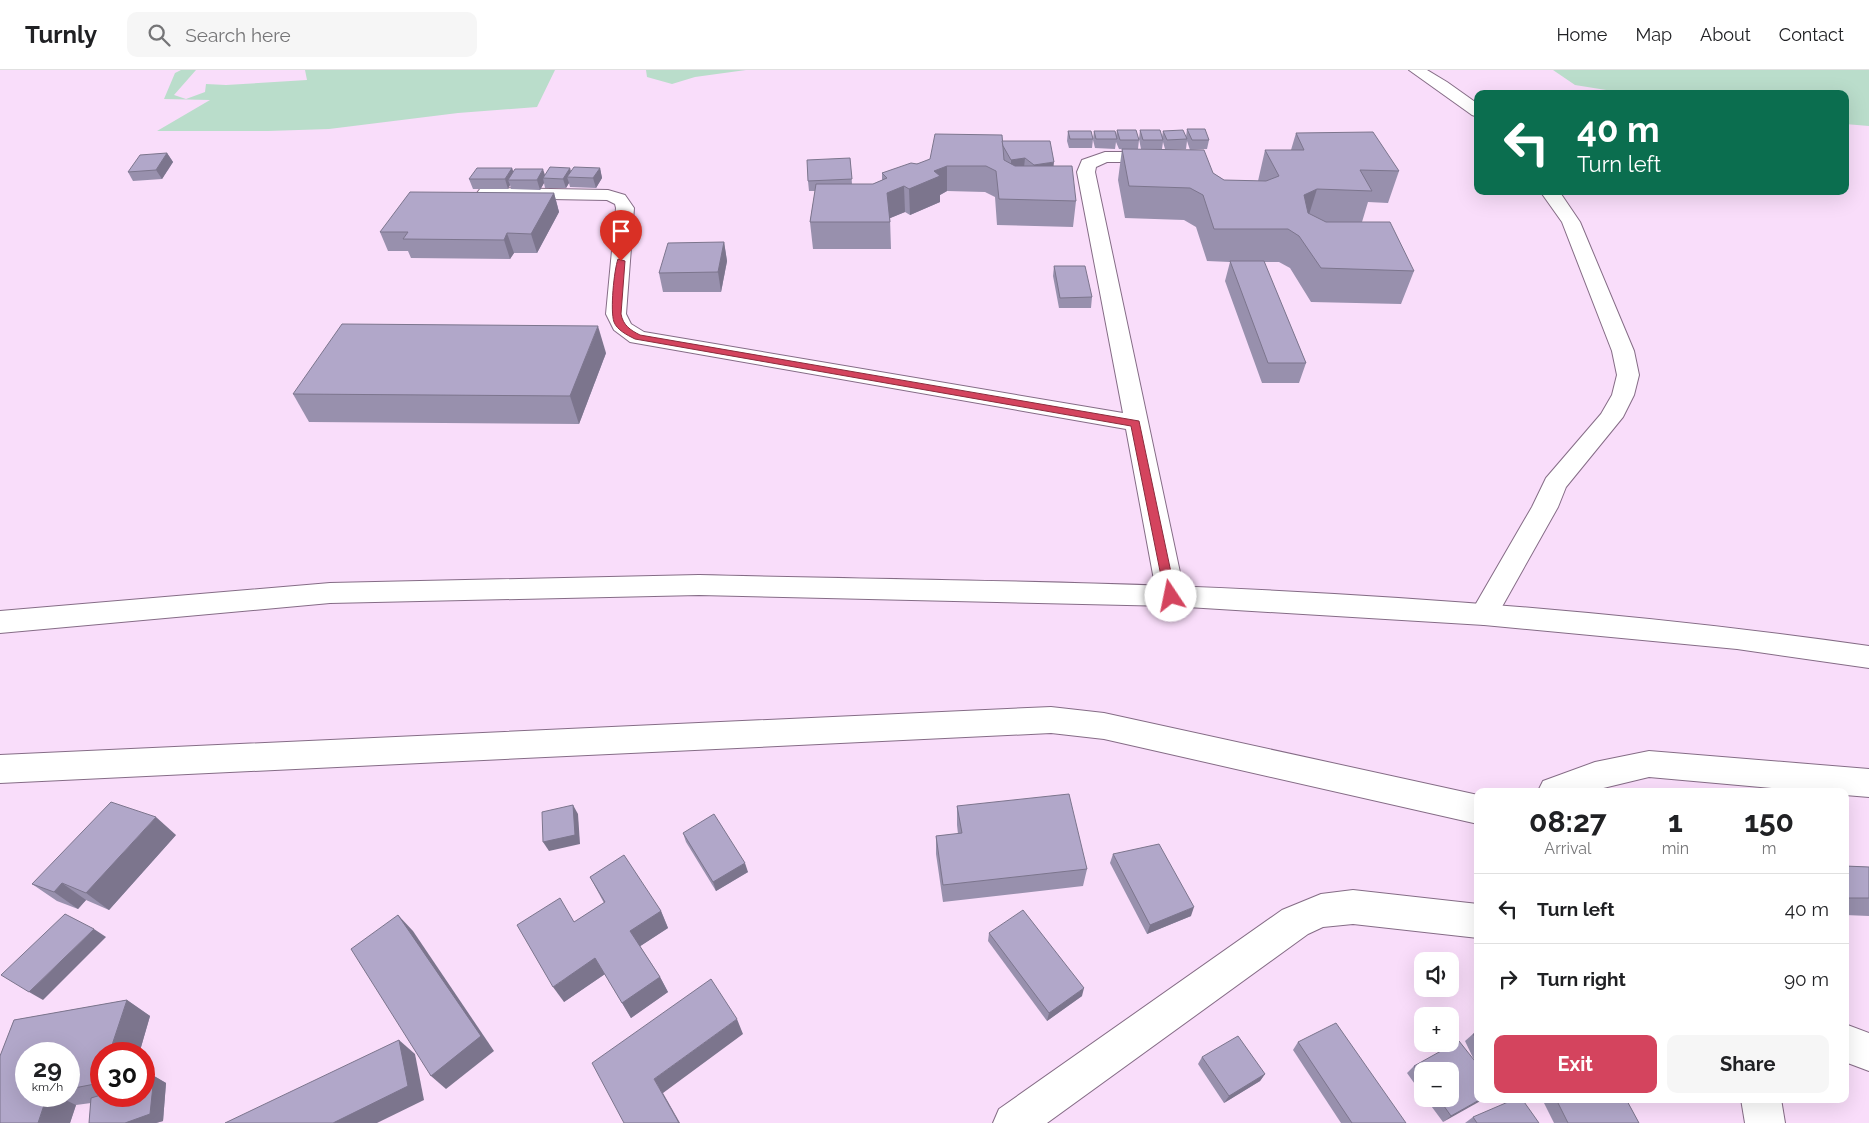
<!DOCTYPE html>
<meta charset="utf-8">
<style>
body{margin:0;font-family:Raleway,sans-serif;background:#f6f6f6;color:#202124;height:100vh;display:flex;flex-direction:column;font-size:19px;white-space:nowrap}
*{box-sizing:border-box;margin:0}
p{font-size:16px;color:#757577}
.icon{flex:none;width:28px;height:28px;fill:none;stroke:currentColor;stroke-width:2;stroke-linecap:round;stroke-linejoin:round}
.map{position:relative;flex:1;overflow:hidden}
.side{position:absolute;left:1474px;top:718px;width:375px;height:315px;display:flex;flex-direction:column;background:#fff;border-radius:10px;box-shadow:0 5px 20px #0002}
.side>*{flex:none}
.top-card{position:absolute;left:1474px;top:20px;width:375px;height:105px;border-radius:10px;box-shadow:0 5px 20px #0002;background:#0b6e4f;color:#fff;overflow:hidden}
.controls{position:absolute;left:1414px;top:882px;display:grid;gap:10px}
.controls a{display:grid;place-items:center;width:45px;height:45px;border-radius:10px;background:#fff;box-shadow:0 5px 20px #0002;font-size:25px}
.speed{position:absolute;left:15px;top:972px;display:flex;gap:10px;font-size:25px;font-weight:700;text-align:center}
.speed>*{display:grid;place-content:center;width:65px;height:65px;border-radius:50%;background:#fff;box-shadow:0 5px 20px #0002;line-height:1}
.speed small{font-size:12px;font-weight:400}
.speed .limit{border:8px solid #d22;background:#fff;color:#111}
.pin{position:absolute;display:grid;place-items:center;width:42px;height:42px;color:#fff;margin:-51px -21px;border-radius:50% 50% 50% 0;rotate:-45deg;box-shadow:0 0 5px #0007}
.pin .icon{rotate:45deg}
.me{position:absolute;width:55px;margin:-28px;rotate:349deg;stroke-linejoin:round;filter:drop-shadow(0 0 4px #0008)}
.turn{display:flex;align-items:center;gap:18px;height:105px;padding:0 20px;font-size:22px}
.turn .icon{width:65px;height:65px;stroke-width:2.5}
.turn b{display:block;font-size:35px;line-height:42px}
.eta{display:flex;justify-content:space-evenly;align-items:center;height:85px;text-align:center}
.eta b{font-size:30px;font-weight:700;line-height:35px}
.action{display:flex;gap:10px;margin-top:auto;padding:10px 20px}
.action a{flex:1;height:58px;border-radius:10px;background:#d4445e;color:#fff;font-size:20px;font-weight:700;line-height:58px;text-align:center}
.action a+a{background:#f6f6f6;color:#202124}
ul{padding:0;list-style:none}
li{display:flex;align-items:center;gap:15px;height:70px;padding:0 20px;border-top:1px solid #e0e0e0}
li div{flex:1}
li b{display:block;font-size:19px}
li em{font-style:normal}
header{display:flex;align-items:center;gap:30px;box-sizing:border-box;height:70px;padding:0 25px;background:#fff;border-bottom:1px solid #e0e0e0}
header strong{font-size:24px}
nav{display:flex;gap:28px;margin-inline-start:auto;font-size:18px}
.search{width:350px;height:45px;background:#f6f6f6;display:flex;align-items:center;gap:12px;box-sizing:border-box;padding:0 18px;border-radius:10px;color:#757577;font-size:19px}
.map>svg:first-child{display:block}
.green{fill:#baddcb}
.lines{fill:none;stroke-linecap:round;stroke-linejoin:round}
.service-casing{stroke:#856c86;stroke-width:2}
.minor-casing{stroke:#856c86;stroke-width:2}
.primary-casing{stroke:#856c86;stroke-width:2}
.service{fill:#fff;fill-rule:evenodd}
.minor{fill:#fff;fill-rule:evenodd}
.primary{fill:#fff;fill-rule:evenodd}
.wall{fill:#9890ad;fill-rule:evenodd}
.shaded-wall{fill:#7c758d}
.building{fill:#b1a7c9;stroke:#7c758d}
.route{fill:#d4445e;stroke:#8a2c3d}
</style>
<header>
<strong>Turnly</strong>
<div class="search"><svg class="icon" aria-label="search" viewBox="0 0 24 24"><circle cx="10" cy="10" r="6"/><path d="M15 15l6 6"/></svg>Search here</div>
<nav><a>Home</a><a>Map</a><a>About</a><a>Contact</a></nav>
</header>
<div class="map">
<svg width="1869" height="1053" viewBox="0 0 1869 1053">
<rect width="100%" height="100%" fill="#f9ddfa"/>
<g class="green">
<polygon points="181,0 196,0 174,25 186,29 205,22 206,14 226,15 307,10 305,0 555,0 537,37 458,43 329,59 268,61 157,61 210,30 164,29 175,3"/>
<polygon points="646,0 746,0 695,7 672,14 647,7"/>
<polygon points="1553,0 1869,0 1869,56 1845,54 1845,24 1631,24 1575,15"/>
</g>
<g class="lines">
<g class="service-casing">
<g id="service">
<polygon points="1409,0 1427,0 1447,12 1478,34 1478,47 1472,45"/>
<polygon points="1540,121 1559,121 1580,152 1634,281 1639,305 1634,325 1623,347 1566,417 1558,437 1494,551 1484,555 1474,551 1470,544 1532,437 1546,408 1601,344 1612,325 1617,305 1612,281 1562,152"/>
</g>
</g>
<g class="minor-casing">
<g id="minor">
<polygon points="1105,82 1159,82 1165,83 1167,87 1165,91 1159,92 1107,92 1096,97 1095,102 1185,526 1181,533 1171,536 1161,533 1157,526 1126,359 630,272 614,260 606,244 616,138 615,134 607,130 486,128 480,127 477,123 480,119 486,118 608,120 625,125 634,138 626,244 631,254 644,262 1123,343 1077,102 1082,90"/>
<polygon points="1051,637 1104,643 1478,725 1478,754 1104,669 1051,663 0,713 0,685"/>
<polygon points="1649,681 1869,699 1869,727 1845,725 1845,721 1806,721 1649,707 1591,721 1538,721 1543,711 1595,692"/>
<polygon points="1353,820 1478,834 1478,868 1353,854 1323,857 1308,864 1047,1053 993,1053 999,1039 1282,840 1321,824"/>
<polygon points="1845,954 1869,963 1869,1001 1845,992"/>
<polygon points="1741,1029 1781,1029 1785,1053 1745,1053"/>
</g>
</g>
<g class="primary-casing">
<path id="primary" d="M699 505C856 509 1013 510 1170 516 1404 525 1638 543 1869 576V598L1737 579 1484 555 1171 536 699 525 330 533 0 563V541L330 513Z"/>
</g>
<use href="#service" class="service"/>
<use href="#minor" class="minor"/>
<use href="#primary" class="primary"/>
</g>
<g class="wall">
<polygon points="1187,59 1209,70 1207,79 1190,80 1187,71 1186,79 1165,79 1163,72 1162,79 1141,79 1139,69 1140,60 1162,67 1163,61 1186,67"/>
<polygon points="1117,60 1139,70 1138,79 1119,79 1116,72 1115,79 1095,78 1093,70 1094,61 1116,66"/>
<polygon points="1068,61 1093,69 1092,78 1069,78 1067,71"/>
<polygon points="1296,63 1399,101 1388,133 1368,132 1362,152 1414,201 1401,234 1311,232 1290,198 1279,192 1264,192 1306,293 1299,313 1262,313 1225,211 1230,192 1207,191 1196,157 1184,150 1125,148 1118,110 1122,79 1213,103 1224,110 1258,111 1265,80 1291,80"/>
<polygon points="1002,71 1053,96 1076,131 1073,157 997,155 995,127 985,122 947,121 940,125 940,132 910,145 905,142 890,148 891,179 813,179 810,152 815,121 809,121 808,111 850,88 852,114 873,114 882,110 882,103"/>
<polygon points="167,83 173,92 162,109 133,111 128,102"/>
<polygon points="512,98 513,102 545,105 570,98 571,102 600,98 602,108 596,118 570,117 569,113 566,118 545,118 544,113 540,120 511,119 510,115 508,119 473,119 469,109"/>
<polygon points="554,123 559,142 537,183 514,183 510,189 411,188 408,181 388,181 380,162"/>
<polygon points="724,172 727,191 721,222 663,222 659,203"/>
<polygon points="1054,196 1092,227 1091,238 1059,238 1053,206"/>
<polygon points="606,283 579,354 309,352 293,324"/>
<polygon points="957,736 1087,799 1083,816 943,832 936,784 936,766 958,764 957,755"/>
<polygon points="683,763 748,802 716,821 686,772"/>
<polygon points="176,765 109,840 86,830 78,839 57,831 32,814"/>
<polygon points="1113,784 1191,846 1147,864 1110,793"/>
<polygon points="1845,796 1869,797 1869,846 1845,845"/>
<polygon points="590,807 661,841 668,858 640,876 660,907 668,922 631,948 605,904 564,932 574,852 604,833"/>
<polygon points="989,863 1082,926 1047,951 988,871"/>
<path d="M127 930 150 946 139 984H101V1026H144V1009L154 1006 166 1013 163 1051 156 1053H89L91 1033 76 1035 70 1053H0V986L14 950ZM26 984H69V1026H26Z"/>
<polygon points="1478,963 1478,1029 1443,1052 1426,1029 1450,1029 1422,1001 1422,1024 1407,1003 1414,996 1475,992 1465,971 1473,964"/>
<polygon points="1298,972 1406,1053 1341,1053 1293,980"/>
<polygon points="1202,987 1265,1004 1260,1011 1224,1033 1198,994"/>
<polygon points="1542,1029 1626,1029 1639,1053 1554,1053"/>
<polygon points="1473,1047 1539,1053 1465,1053"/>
</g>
<g class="shaded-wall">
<polygon points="167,83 173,92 162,109 156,100"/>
<polygon points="1025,88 1024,98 1011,99 1011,90"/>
<polygon points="1054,92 1053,102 1033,104 1034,95"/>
<polygon points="947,96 947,121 940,125 940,132 910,145 909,119 934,101"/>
<polygon points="512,98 515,107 508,110 510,115 508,119 505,109"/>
<polygon points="570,98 572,107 567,107 569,113 566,118 563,109"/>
<polygon points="600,98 602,108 596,118 593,108"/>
<polygon points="543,99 546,108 543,108 544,113 540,120 537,110"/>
<polygon points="904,116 905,142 888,149 887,123"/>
<polygon points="1317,119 1307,151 1304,125"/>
<polygon points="554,123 559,142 537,183 531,164"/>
<polygon points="507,163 514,183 510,189 504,170"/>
<polygon points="724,172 727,191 721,222 718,202"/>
<polygon points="598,256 606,283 579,354 570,326"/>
<polygon points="573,735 578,744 580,774 549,781 543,772"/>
<polygon points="156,747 176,765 109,840 86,823"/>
<polygon points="745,793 748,802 716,821 713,812"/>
<polygon points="62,813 86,830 78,839 54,822"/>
<polygon points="1194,837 1191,846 1147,864 1150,855"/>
<polygon points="661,841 668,858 639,877 630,861"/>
<polygon points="398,845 413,861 494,981 446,1019 431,1006"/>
<polygon points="94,859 106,867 43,930 29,922"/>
<polygon points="595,888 605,904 564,932 553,917"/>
<polygon points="660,907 668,922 631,948 622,933"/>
<polygon points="1084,918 1082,926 1047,951 1049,943"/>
<polygon points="127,930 150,946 139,984 109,984"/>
<polygon points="737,949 743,964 663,1023 680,1053 679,1053 654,1009"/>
<polygon points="399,970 415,984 424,1030 377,1053 333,1053"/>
<polygon points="1265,1004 1260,1011 1224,1033 1229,1026"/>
<polygon points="154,1006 166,1013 163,1051 156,1053 125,1053"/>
<polygon points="47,1026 57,1026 76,1035 70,1053 38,1053"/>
<polygon points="1481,1029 1484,1029 1443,1052 1451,1046"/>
</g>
<g class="building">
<polygon points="1187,59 1205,59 1209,70 1192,70"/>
<polygon points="1117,60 1136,60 1139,70 1120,70"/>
<polygon points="1140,60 1160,60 1163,70 1143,70"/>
<polygon points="1183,60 1187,69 1167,70 1163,61"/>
<polygon points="1068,61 1091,61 1093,69 1070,69"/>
<polygon points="1094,61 1115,61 1117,69 1096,69"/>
<polygon points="1373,62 1399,101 1360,100 1372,121 1317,119 1304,125 1308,143 1326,152 1390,152 1414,201 1321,198 1299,166 1288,159 1214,159 1203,125 1190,118 1129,116 1122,79 1204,80 1213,103 1224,110 1266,111 1279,106 1265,80 1304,80 1296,63"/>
<polygon points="935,64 1002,65 1004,90 1015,96 1072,96 1076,131 999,129 996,101 986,96 947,96 934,101 940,106 909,119 904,116 887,123 890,152 810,152 816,114 873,114 887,108 882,103 911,93 917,94 930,89"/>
<polygon points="1002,71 1050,71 1054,92 1034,95 1025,88 1011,90 1003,76"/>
<polygon points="167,83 156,100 128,102 140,85"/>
<polygon points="850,88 852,109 808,111 807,90"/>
<polygon points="550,97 570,98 563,109 543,108"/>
<polygon points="574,97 600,98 593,108 567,107"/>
<polygon points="477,98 512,98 505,109 469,109"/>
<polygon points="515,99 543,99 537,110 508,110"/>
<polygon points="410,122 554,123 531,164 507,163 504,170 403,169 408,162 380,162"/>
<polygon points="724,172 718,202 659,203 668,173"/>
<polygon points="1230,191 1264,191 1306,293 1268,293"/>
<polygon points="1054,196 1085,196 1092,227 1060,228"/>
<polygon points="342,254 598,256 570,326 293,324"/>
<polygon points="1069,724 1087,799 943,815 936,766 962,763 957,736"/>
<polygon points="111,732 156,747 86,823 62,813 54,822 32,814"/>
<polygon points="573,735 575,765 543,772 542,742"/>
<polygon points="714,744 745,793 713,812 683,763"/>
<polygon points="1159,774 1194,837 1150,855 1113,784"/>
<polygon points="624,785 661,841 630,861 660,907 622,933 595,888 553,917 517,855 560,828 574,852 605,832 590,807"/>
<polygon points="1845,796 1869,797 1869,828 1845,828"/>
<polygon points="1023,840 1084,918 1049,943 989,863"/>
<polygon points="65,844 94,859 29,922 1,905"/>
<polygon points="398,845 481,966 431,1006 351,879"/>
<polygon points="711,909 737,949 654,1009 679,1053 624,1053 592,993"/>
<polygon points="127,930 109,984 101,984 101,1009 100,1013 69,1019 69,984 26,984 26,1026 47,1026 38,1053 0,1053 0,986 14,950"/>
<polygon points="1336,953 1406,1053 1352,1053 1298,972"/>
<polygon points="1478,963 1478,972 1473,964"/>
<polygon points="1238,966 1265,1004 1229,1026 1202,987"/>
<polygon points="399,970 408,1016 333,1053 225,1053"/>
<polygon points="1459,971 1478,995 1478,1029 1481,1029 1451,1046 1439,1029 1450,1029 1450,1001 1422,1001 1422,1007 1414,996"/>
<polygon points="154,1006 150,1044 125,1053 89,1053 91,1028 101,1025 101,1026 144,1026 144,1009"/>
<polygon points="1515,1029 1522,1029 1539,1053 1477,1053 1473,1047"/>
<polygon points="1556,1029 1626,1029 1639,1053 1568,1053"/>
</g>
<path class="route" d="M618 189 625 191 621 244C623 255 630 260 640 265L1139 351 1176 526 1175 529H1167L1165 526 1131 356 635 269C627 265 617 260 614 252 610 241 614 200 618 189Z"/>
</svg>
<div class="controls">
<a><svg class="icon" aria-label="sound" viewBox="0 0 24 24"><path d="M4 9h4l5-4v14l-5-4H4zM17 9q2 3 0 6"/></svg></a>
<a>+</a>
<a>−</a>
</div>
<div class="speed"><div>29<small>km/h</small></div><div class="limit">30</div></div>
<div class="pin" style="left:621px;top:191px;background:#d93025"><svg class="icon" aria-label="arrive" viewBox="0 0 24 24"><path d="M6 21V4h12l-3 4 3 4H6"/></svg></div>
<svg class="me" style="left:1171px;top:526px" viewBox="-20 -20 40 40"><circle r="19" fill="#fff"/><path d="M0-13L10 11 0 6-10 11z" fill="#d4445e"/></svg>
<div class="top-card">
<div class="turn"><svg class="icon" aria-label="left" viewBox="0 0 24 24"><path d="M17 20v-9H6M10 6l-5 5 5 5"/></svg><div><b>40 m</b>Turn left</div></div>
</div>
<section class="side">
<div class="eta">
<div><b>08:27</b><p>Arrival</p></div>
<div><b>1</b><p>min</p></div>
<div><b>150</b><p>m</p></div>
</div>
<ul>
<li><svg class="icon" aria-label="left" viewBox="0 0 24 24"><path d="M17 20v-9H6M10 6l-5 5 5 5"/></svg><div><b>Turn left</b></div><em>40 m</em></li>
<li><svg class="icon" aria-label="right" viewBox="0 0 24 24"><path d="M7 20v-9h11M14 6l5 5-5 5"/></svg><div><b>Turn right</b></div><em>90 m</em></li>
</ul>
<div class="action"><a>Exit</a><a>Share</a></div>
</section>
</div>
